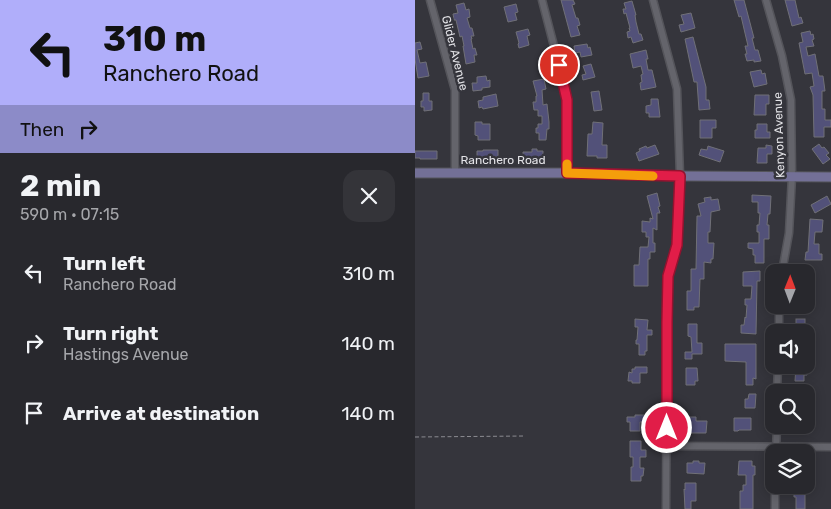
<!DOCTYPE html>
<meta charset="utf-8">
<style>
body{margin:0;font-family:Rubik,sans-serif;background:#343439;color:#f1f3f6;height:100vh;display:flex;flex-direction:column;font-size:19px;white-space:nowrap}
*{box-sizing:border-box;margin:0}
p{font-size:16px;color:#a5a6aa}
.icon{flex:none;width:28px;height:28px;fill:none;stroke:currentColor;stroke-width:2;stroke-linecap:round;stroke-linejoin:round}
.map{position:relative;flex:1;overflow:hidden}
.sheet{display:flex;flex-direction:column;background:#28282d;width:415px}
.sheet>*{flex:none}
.hud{background:#b0aefa;color:#111;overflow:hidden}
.needle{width:32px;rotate:1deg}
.controls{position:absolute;left:350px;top:264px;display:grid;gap:10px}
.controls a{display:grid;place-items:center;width:50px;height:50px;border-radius:10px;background:#28282d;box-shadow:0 2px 12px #0003,0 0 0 1px #444449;font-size:25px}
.pin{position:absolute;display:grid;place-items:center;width:42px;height:42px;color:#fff;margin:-21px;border:2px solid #fff;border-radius:50%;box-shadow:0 1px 5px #0007}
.me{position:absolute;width:55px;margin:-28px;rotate:0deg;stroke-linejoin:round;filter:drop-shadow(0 0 4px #0008)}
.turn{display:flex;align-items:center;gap:18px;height:105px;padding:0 20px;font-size:22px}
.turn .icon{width:65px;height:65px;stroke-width:2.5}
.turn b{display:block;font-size:35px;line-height:42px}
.then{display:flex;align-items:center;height:48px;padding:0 20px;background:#0003;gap:10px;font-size:19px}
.round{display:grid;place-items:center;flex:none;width:52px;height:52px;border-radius:15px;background:#343439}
.head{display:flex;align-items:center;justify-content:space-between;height:85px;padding:0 20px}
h1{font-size:30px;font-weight:700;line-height:38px}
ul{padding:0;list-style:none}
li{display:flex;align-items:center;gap:15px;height:70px;padding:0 20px}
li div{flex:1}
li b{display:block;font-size:19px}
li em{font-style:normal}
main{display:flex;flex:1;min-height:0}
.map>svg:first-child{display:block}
.building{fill:#525179;stroke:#707077}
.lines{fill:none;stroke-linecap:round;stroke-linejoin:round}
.minor-casing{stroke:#54545a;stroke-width:9}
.secondary-casing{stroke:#54545a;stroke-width:11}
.path{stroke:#8b8b91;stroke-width:1;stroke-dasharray:4 2.5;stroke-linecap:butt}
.minor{stroke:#64646b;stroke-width:6}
.secondary{stroke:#737097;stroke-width:9}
.route-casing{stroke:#92132f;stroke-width:12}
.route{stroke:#e11d48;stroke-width:9}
.slow{stroke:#f59e0b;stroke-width:9}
.labels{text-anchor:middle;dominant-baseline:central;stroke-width:5;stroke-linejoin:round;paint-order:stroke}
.street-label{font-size:12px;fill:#e3e3e7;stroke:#35353c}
</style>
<main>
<section class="sheet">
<div class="hud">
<div class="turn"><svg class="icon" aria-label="left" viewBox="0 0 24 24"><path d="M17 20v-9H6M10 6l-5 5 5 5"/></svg><div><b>310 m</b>Ranchero Road</div></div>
<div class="then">Then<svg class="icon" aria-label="right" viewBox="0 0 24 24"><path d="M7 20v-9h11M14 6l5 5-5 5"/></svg></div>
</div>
<div class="head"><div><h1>2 min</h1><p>590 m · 07:15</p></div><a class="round"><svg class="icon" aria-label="close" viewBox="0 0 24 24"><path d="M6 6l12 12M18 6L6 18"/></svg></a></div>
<ul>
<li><svg class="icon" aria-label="left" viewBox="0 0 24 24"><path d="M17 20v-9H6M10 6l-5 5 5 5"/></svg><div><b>Turn left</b><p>Ranchero Road</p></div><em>310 m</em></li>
<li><svg class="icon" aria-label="right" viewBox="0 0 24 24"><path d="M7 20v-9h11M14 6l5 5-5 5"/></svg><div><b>Turn right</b><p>Hastings Avenue</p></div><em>140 m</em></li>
<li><svg class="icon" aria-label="arrive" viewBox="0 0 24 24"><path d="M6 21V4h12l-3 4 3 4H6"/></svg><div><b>Arrive at destination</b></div><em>140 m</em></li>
</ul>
</section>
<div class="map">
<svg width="416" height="509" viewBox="0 0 416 509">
<rect width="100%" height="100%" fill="#35353c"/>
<g class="building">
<polygon points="146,0 158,0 160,4 157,5 161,18 163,18 165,25 162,26 165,35 156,37"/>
<polygon points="319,0 329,0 339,38 337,38 340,50 343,50 346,61 339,62 339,60 332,61 330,54 332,54 330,46 333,46 326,16 324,17"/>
<polygon points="370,0 380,0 384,18 386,17 388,23 377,26"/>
<polygon points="217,1 221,15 220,15 221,22 224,34 226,34 228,40 218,43 216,37 213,38 212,32 215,31 214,28 215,28 211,13 209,14 208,9 211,9 209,3"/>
<polygon points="49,3 51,10 54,9 55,17 52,18 55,28 57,28 59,36 56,36 57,39 56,39 58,49 60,48 62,55 59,55 60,62 51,64 48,46 49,46 47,36 45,37 41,20 39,20 38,14 43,13 41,5"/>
<polygon points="101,4 103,12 100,13 102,20 93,22 89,7"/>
<polygon points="276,13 280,28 266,32 264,25 269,24 266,15"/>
<polygon points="113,29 115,35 112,36 114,45 104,48 103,44 104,43 101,32"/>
<polygon points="395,31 396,35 398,34 399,39 397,40 399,46 391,47 393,56 400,54 404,76 408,76 410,91 407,91 407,109 410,109 410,120 416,120 416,127 409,127 409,137 399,137 398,95 395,87 399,86 397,73 390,74 384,43 388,42 386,33"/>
<polygon points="278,37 291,87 291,100 294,100 295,109 284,110 282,82 279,82 270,39"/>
<polygon points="5,42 7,49 2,50 5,63 11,62 14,76 3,78 0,59 0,43"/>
<polygon points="172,44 173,48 175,47 177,55 166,57 165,52 160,53 159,46"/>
<polygon points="231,50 233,59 231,59 233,70 237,70 241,87 226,90 225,83 227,82 226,75 228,74 226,66 218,68 215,54"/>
<polygon points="176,64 180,77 168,80 167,75 171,74 168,66"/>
<polygon points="346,70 347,74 350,73 352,84 339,87 335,72"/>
<polygon points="71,76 72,81 75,80 75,87 67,88 67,90 58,91 57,83 62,83 62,77"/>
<polygon points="129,79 131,89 127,90 128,105 132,104 134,122 134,129 132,129 131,140 124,140 124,133 121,133 121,128 123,128 123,124 127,124 127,116 123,116 123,110 119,110 118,102 121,102 121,96 122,96 118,81"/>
<polygon points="184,91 187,110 179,111 176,92"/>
<polygon points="8,93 14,93 14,101 17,101 17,110 9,111 9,107 6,107 6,101 8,101"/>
<polygon points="81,94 83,106 68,109 67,107 64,108 63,101 68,100 68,97"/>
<polygon points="340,95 354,95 354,104 351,104 351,115 339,115"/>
<polygon points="236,99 243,99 245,117 234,117 234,113 231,113 231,106 236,105"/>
<polygon points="285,120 301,120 301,128 297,128 297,138 285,138"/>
<polygon points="60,122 67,122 67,124 75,124 75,140 63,140 63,136 60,135"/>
<polygon points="178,122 188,123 187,145 192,145 192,158 182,158 182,156 172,156 173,134 177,134"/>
<polygon points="342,124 352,124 352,132 355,132 355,138 340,138 340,130 342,130"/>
<polygon points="404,144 407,148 409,147 414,153 411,155 415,159 408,164 397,149"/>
<polygon points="240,145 244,154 224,161 221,153 225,151 224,149 231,146 232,148"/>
<polygon points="351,145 357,146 357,154 352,154 352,163 342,163 343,148 351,148"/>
<polygon points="293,146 309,151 305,162 284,155 286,149 292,150"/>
<polygon points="117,149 122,149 122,151 128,151 128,160 108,160 108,152 117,152"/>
<polygon points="68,150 83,150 83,157 62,157 62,151 68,151"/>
<polygon points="0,151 22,151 22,159 5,159 5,158 0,158"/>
<polygon points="242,193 245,206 243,207 245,213 242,213 242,230 238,228 238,243 240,243 240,252 235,252 235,259 233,259 233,286 219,286 219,265 224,265 225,247 233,247 234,237 231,237 231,232 227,232 227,221 235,222 235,218 238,219 232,196"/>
<polygon points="337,195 356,196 355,214 353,214 352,225 354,225 354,239 349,239 349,263 340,263 340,255 338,255 338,249 333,248 333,243 344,243 344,232 342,232 342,225 344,225 345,213 343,213 343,202 337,202"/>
<polygon points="412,196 416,204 400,213 396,205"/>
<polygon points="296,197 296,200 303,199 305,210 296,212 295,232 293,232 293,243 299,243 298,259 296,259 296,263 289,262 289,279 285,279 284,307 279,307 279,310 272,310 272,291 276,291 276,269 281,269 282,216 286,216 283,204 290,202 289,198"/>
<polygon points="395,219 408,220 407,232 400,232 399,244 404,244 404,254 407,254 407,260 390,260 391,252 393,252"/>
<polygon points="345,271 345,281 342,281 341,334 326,333 326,325 329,325 330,317 331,318 332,305 330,305 330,299 336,299 337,286 328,286 328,272"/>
<polygon points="220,319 233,320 232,330 237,330 237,335 232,335 232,351 230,351 230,355 224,355 224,344 221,344 221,340 222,340 223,327 220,327"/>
<rect x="381" y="319" width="9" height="13"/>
<polygon points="273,324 282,324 282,343 287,343 287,354 277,354 277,359 270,359 270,352 277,352 276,337 273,336"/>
<polygon points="310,344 341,344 341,379 338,378 338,385 331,385 331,362 310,361"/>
<polygon points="381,366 395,366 395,371 392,371 392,375 389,375 389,381 380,381"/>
<polygon points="220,367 232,367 232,373 225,373 225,383 217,383 217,381 213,381 214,372 217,373 217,369 220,369"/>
<polygon points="271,368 282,368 283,381 280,381 280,385 271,385"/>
<polygon points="391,393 399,393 398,411 391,410"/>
<polygon points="334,394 341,394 340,408 330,408 330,399 333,399"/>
<polygon points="220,415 231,415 231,422 225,422 225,431 215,431 215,422 212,422 212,417 220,417"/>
<polygon points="274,417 281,417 281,421 292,421 291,433 269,433 270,421 274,421"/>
<polygon points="319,418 336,418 336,430 324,430 323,431 319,431"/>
<polygon points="391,421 397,421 397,432 381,432 381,425 391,425"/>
<polygon points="215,441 226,441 226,450 231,450 231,457 225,457 225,468 229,468 228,476 226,476 226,481 216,481 216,467 218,467 218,457 215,457"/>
<polygon points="278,461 284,461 284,463 290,463 289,474 272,473 272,463 278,463"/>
<polygon points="324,461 337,461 337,466 340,466 340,475 338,475 338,509 325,509 325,491 328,491 328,485 331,485 331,475 323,475"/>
<polygon points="270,483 281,483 281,501 276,501 276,509 270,509 269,489 270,490"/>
<polygon points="379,485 388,485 388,490 390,490 390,509 381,509 381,497 379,497"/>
</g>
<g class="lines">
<g class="minor-casing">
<g id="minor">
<polyline points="15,0 40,90 40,173"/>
<polyline points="127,0 153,100 152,173"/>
<polyline points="238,0 262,89 265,176 262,245 253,276 252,322 251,509"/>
<polyline points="351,0 367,56 376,100 377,176 374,233 367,272"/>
<polyline points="364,332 364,305"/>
<polyline points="362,392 363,365"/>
<polyline points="252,446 416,447"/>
<polyline points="361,452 362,425"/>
<polyline points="360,509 360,485"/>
</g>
</g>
<g class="secondary-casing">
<polyline id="secondary" points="0,173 152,173 265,176 416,177"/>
</g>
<polyline class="path" points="0,437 110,436"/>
<use href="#minor" class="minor"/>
<use href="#secondary" class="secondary"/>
</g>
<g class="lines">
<g class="route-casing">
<polyline id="route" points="144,65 152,100 152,173 265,176 262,245 253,276 252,322 252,428"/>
</g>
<use href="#route" class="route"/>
<polyline class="slow" points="152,164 152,173 238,176"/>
</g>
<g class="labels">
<g class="street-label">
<text transform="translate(40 53) rotate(76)">Glider Avenue</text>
<text transform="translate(364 135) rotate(-92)">Kenyon Avenue</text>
<text x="88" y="160">Ranchero Road</text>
</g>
</g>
</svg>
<div class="controls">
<a><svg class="needle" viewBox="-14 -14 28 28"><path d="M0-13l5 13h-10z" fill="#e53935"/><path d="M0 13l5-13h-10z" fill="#a5a6aa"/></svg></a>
<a><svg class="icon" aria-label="sound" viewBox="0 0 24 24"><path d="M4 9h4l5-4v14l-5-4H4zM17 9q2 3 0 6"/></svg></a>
<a><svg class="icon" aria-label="search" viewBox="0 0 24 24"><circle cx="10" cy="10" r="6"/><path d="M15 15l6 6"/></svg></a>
<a><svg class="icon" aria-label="layers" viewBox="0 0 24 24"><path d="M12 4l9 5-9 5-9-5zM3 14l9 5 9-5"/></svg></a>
</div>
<div class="pin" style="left:144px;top:65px;background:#d93025"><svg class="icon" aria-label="arrive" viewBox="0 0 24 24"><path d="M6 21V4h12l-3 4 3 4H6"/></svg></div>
<svg class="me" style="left:252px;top:428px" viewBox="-20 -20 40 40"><circle r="17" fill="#e11d48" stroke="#fff" stroke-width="3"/><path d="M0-11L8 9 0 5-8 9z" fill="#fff"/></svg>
</div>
</main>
